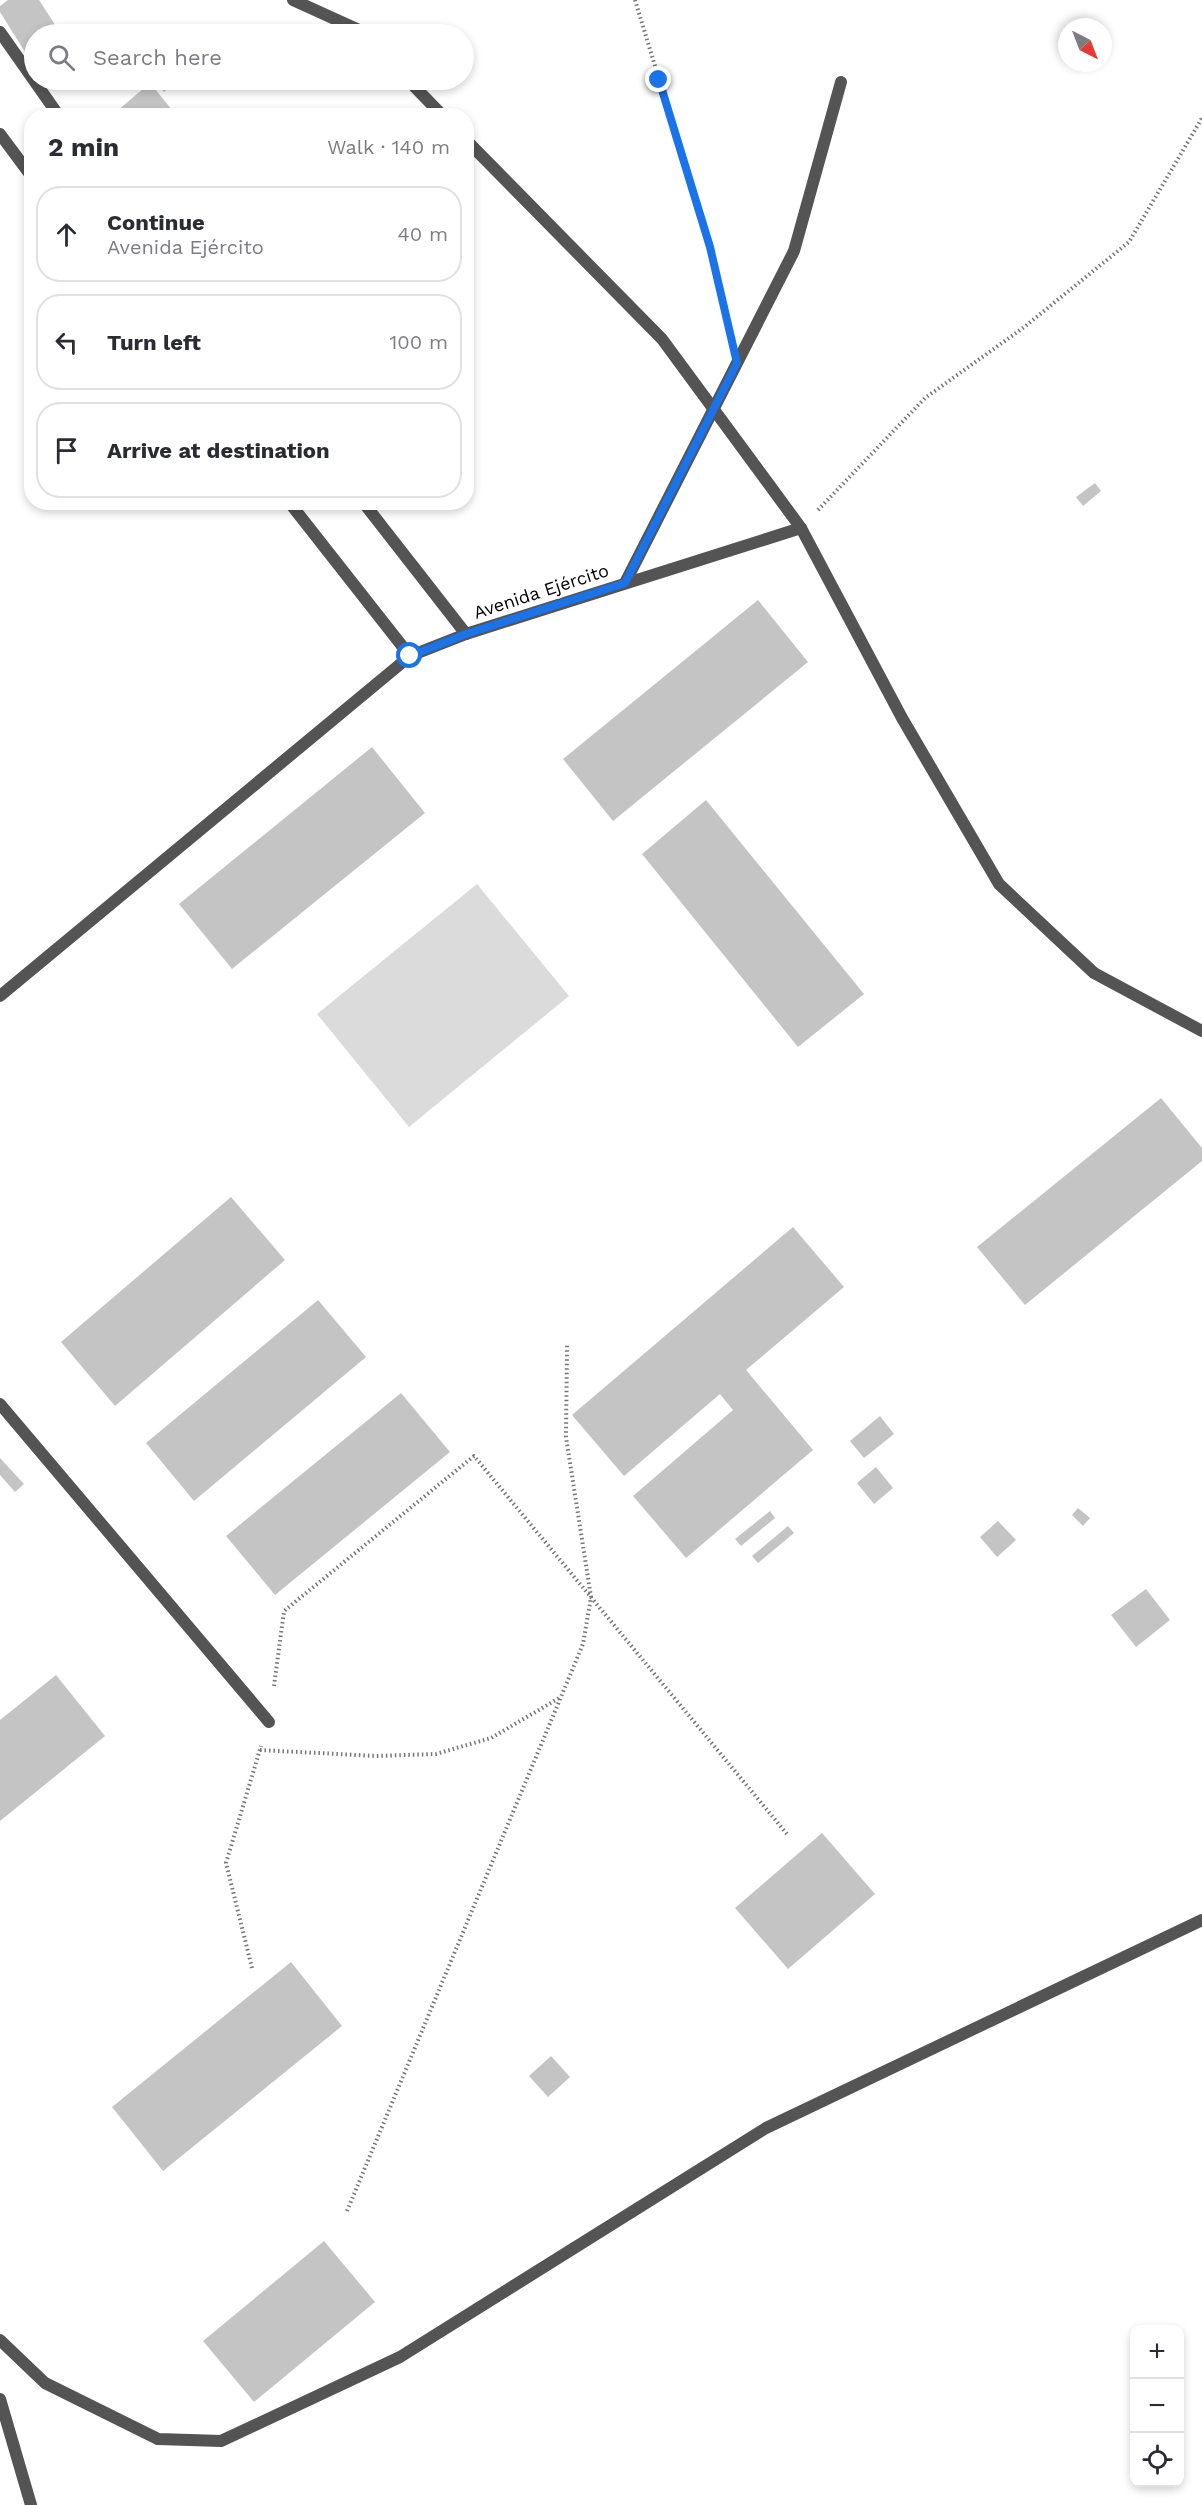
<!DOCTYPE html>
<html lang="en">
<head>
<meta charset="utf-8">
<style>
	:root { --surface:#fff; --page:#f7f7f7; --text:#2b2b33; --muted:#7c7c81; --line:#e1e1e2 }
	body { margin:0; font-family:"Work Sans",sans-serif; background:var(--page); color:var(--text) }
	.controls { position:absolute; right:18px; bottom:18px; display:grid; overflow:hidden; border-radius:12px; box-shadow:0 3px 9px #0003 }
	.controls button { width:54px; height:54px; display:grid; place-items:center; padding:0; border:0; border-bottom:2px solid var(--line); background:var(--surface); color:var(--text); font:30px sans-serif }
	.compass { position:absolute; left:1058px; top:18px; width:54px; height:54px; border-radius:50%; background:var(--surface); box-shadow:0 3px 9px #0003; rotate:138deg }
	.stop { position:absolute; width:18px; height:18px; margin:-14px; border:4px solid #1a73e8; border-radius:50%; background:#fff }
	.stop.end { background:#1a73e8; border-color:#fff; box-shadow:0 2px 6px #0008 }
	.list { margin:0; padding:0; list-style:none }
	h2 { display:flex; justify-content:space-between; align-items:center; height:78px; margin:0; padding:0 24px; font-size:26px }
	h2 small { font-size:20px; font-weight:400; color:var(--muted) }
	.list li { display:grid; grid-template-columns:39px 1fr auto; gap:18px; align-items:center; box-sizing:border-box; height:96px; margin:0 12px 12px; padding:0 12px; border:2px solid var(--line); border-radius:24px }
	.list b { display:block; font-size:22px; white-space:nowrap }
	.list p { margin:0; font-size:20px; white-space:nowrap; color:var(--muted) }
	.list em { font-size:20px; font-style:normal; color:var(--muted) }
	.icon { flex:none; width:33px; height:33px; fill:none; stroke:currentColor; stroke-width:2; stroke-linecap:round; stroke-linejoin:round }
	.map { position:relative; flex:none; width:1202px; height:2505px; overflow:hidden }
	.search { position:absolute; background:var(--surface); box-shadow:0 3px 9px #0003; left:24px; top:24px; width:450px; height:66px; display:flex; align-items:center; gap:15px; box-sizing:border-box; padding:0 21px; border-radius:33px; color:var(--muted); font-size:22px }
	.panel { position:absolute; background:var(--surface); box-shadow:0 3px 9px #0003; left:24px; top:108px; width:450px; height:402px; border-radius:24px }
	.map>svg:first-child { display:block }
</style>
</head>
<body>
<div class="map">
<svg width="1202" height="2505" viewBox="0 0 1202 2505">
	<rect width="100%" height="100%" fill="#fff"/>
	<!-- green -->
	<path fill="#dbdbdb" d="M477,884L569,996L409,1127L317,1014Z"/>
	<!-- building -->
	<g fill="#c4c4c4">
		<path d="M8,0H39L61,34H34V57L30,60L0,12V6Z"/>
		<path d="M155,80H165L170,86L164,92Z"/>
		<path d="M150,83L177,116H111Z"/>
		<path d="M1095,483L1101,491L1083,506L1076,497Z"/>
		<path d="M758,600L808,662L613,821L563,759Z"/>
		<path d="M372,747L425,813L232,969L179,904Z"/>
		<path d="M706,800L864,994L798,1047L642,854Z"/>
		<path d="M1161,1098L1202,1148V1161L1025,1305L977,1247Z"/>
		<path d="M231,1197L285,1260L115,1406L61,1342Z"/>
		<path d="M793,1227L844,1287L746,1370L813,1450L686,1558L633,1496L733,1410L720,1394L624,1476L572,1415Z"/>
		<path d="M318,1300L366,1357L194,1501L146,1443Z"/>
		<path d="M401,1393L450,1452L275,1595L226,1536Z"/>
		<path d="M880,1416L894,1434L864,1458L850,1441Z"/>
		<path d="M0,1458L24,1484L15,1492L0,1475Z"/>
		<path d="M876,1467L893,1488L874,1504L857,1483Z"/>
		<path d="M1078,1508L1090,1518L1083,1526L1072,1515Z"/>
		<path d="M770,1511L775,1518L741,1546L735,1539Z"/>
		<path d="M998,1521L1016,1540L997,1557L980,1537Z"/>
		<path d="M788,1526L794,1533L758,1563L752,1556Z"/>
		<path d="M1146,1589L1170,1620L1136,1647L1111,1615Z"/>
		<path d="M56,1675L105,1736L0,1821V1720Z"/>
		<path d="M822,1833L875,1894L788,1969L735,1908Z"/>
		<path d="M291,1962L342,2026L163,2171L112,2107Z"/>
		<path d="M551,2056L570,2077L548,2097L529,2076Z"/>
		<path d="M324,2241L375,2302L254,2402L203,2341Z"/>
	</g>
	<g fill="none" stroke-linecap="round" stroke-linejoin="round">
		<!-- path -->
		<g stroke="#767676" stroke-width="4" stroke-dasharray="1.5 3" stroke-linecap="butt">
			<path d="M635,0L710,247L728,322"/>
			<path d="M818,510L925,398L1023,328L1129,242L1202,118"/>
			<path d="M274,1686L284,1611L474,1456L787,1834"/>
			<path d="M260,1750L376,1756L436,1754L491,1738L561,1697"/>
			<path d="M252,1968L226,1863L261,1746"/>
			<path d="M347,2211L583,1644L591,1597L566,1437L567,1345"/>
		</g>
		<!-- lane -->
		<g stroke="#545454" stroke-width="12">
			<path d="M293,0L359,30L364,34"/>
			<path d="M0,32L59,116"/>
			<path d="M408,80L443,116"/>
			<path d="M0,134L32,177"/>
			<path d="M466,140L662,339L801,528L902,718L999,884L1094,973L1202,1031"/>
			<path d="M289,502L410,656L466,634L801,528"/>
			<path d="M363,502L466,634"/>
			<path d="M625,583L794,251L841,82"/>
			<path d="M0,996L410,656"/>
			<path d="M0,1404L269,1722"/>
			<path d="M0,2340L45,2383L158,2439L221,2441L400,2357L766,2128L1202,1920"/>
			<path d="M0,2399L31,2505"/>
		</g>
	</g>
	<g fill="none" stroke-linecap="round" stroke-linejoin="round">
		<!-- route -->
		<path stroke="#1a73e8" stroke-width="8" d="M410,656L466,634L625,583L737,363L710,247L659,80"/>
	</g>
	<g text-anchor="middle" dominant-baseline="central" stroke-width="4.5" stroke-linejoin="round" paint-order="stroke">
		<!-- street labels -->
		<g font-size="18" fill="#000" stroke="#fff">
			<text transform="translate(541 591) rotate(-18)">Avenida Ejército</text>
		</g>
	</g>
</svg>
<div class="controls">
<button>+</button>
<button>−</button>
<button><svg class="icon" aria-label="locate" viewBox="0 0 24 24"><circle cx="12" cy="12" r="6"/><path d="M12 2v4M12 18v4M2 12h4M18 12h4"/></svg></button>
</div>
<svg class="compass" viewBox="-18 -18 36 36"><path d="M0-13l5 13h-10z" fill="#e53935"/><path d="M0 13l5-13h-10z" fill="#7c7c81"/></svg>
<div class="stop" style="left:410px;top:656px"></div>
<div class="stop end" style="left:659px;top:80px"></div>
<div class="search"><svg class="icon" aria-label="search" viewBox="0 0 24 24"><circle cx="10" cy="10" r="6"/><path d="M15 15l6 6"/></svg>Search here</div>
<section class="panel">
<h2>2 min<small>Walk · 140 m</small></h2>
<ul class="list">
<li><svg class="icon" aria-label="ahead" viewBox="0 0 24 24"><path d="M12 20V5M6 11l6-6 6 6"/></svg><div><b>Continue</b><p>Avenida Ejército</p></div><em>40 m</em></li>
<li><svg class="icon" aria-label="left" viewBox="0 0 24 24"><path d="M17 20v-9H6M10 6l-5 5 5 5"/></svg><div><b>Turn left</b></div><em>100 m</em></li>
<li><svg class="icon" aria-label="arrive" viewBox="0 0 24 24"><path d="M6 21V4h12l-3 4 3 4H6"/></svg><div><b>Arrive at destination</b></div></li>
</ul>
</section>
</div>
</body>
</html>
